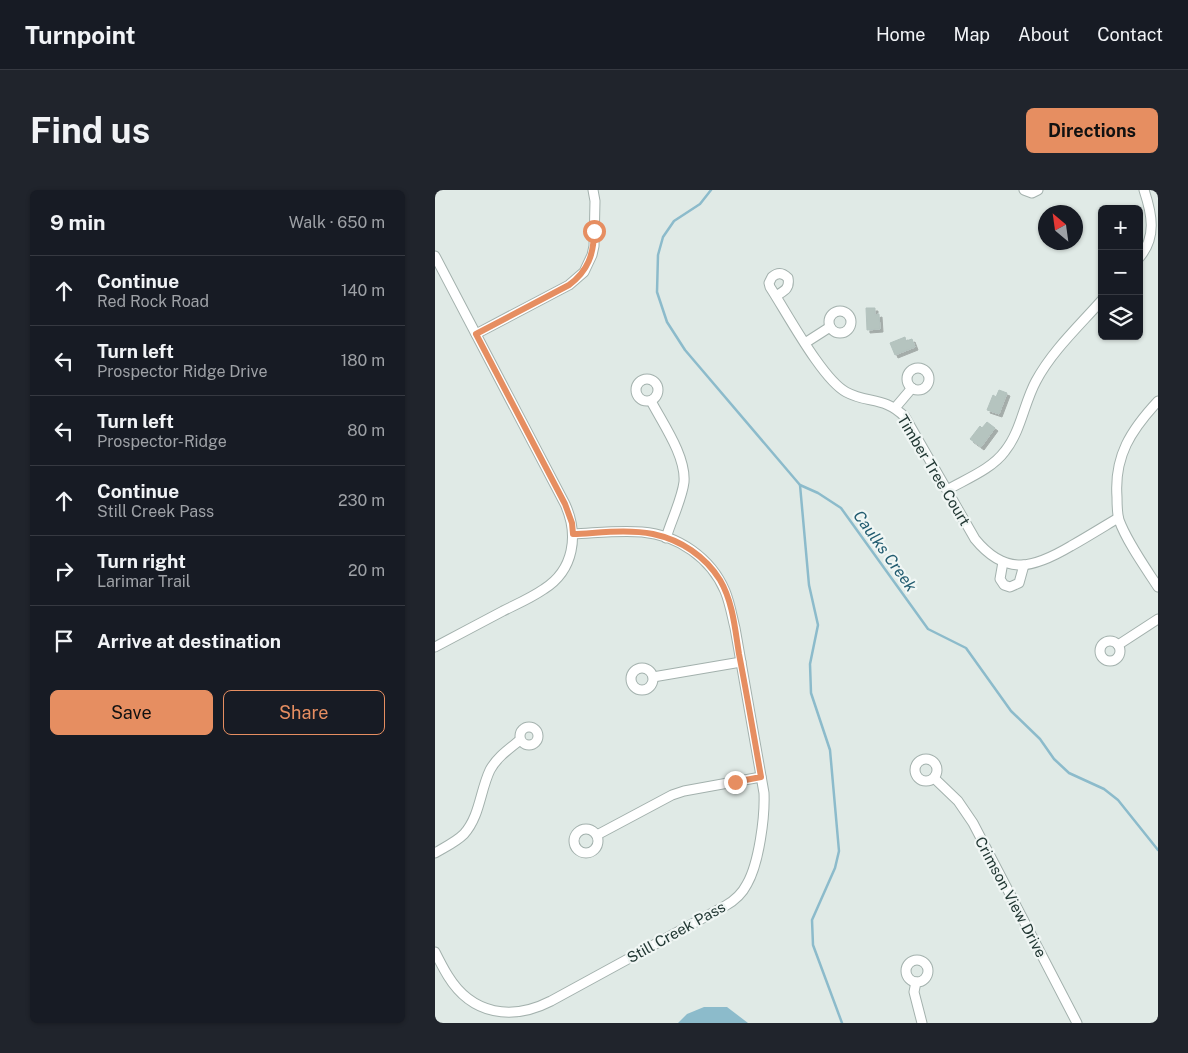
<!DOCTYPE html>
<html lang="en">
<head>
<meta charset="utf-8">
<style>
	:root { --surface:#171b24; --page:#20242c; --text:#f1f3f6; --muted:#9ea1a6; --line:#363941; --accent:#e68e61 }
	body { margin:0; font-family:"Public Sans",sans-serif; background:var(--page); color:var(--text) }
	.controls { position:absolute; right:15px; top:15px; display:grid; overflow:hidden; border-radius:8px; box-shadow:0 1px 4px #0004 }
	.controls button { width:45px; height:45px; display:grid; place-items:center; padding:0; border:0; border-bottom:1px solid var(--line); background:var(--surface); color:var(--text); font:25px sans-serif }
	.compass { position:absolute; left:603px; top:15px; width:45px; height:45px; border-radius:50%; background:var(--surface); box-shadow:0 1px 4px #0004; rotate:331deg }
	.stop { position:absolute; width:15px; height:15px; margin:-11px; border:4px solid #e68e61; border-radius:50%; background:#fff }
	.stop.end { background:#e68e61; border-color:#fff; box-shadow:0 1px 5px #0008 }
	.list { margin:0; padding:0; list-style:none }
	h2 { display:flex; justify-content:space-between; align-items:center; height:65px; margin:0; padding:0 20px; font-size:21px }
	h2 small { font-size:16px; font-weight:400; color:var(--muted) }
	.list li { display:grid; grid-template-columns:32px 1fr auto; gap:15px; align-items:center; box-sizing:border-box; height:70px; padding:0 20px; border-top:1px solid var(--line) }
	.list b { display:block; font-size:19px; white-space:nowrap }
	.list p { margin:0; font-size:16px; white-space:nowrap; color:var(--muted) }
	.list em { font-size:16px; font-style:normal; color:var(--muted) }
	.actions { display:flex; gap:10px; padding:15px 20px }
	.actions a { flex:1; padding:11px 0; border:1px solid var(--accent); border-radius:8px; text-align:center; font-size:18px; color:var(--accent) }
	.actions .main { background:var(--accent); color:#111 }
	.icon { flex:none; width:28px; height:28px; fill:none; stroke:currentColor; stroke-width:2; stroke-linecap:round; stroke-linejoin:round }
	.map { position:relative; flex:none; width:723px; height:833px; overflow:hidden; border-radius:8px }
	header { display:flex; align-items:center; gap:30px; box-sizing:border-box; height:70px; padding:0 25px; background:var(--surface); border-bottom:1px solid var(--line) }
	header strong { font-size:24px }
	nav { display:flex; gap:28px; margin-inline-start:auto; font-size:18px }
	.intro { display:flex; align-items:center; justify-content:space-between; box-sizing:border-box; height:120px; padding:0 30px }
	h1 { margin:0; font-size:35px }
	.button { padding:12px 22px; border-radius:8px; background:var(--accent); color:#111; font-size:18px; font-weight:700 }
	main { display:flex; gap:30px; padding:0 30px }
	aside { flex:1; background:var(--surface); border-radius:8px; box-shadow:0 1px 4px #0004 }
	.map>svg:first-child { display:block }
</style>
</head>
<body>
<header>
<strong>Turnpoint</strong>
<nav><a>Home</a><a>Map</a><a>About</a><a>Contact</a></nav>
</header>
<div class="intro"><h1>Find us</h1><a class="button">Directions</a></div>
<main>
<aside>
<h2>9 min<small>Walk · 650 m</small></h2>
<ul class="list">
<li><svg class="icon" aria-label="ahead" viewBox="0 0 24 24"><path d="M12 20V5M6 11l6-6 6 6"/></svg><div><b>Continue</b><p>Red Rock Road</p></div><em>140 m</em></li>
<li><svg class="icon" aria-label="left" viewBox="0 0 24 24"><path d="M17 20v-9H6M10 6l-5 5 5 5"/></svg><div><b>Turn left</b><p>Prospector Ridge Drive</p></div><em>180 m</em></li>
<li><svg class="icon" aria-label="left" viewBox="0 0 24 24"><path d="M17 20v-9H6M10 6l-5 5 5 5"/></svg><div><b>Turn left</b><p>Prospector-Ridge</p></div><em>80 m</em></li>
<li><svg class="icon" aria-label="ahead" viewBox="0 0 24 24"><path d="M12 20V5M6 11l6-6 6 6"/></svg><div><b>Continue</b><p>Still Creek Pass</p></div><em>230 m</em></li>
<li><svg class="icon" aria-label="right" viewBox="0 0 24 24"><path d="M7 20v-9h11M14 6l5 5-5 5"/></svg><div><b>Turn right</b><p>Larimar Trail</p></div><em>20 m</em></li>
<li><svg class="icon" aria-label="arrive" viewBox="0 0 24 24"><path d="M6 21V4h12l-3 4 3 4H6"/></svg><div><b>Arrive at destination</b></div></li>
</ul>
<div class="actions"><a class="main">Save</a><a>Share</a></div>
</aside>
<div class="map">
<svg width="723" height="833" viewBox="0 0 723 833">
	<defs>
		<filter id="shadow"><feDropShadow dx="3" dy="3" stdDeviation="0" flood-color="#0004"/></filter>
	</defs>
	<rect width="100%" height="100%" fill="#e0eae6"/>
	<!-- water -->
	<path fill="#8cbbcb" d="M269,817H292L313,833H243L252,824Z"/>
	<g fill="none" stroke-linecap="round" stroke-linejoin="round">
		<!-- stream -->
		<g stroke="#8cbbcb" stroke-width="2.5">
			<path d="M276,0L265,14L239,31L228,47L223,65L222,102L232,132L250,160L365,295L383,303L406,318L493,439L531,458L576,521L605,549L619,569L634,583L669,599L683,610L723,660"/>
			<path d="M365,295L374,395L383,435L375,474L376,503L395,560L404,661L400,678L377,730L378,755L407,833"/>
		</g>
	</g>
	<!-- building -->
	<g fill="#b5c4bf" stroke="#b3c2be" filter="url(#shadow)">
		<path d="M431,118H440V125L444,124L445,139L432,140Z"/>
		<path d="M470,147L471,151L477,149L480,157L460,165L455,153Z"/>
		<path d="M564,200L572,203L564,224L552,220L558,205L561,207Z"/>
		<path d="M552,232L560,238L546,257L535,249L545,236L547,238Z"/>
	</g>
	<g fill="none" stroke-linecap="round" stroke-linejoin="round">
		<defs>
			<g id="minor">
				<path d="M589,0L597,3L603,0"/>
				<path d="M0,66L130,314C144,345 139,380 109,399C96,408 82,414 68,421C45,433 23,445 0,457"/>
				<path d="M704,68C722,47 717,24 709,0"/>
				<path d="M341,106C349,101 355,99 353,88C348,83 343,82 337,87L334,93L335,97C352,123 387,189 411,202C433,214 449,206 470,227L540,349C571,387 599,378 636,356C652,347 668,337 683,328"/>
				<circle cx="405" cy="132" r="11"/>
				<path d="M41,144L134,95L149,82L157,65L159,56L160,11L158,0"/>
				<path d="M370,153L395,137"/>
				<circle cx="483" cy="189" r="11"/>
				<circle cx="212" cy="200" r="11"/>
				<path d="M216,211C228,234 251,266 249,292C247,309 236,331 231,348"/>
				<path d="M723,211C696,240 679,266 682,307C682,314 682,323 684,330C692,352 710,377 723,397"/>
				<path d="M460,218L477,198"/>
				<path d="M512,300C531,289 557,279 570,261C586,241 589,213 601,191C617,161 644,136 667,110"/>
				<path d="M568,372L565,389L569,395L575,397L584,393L589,375"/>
				<circle cx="675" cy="461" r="10"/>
				<path d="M683,455L723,429"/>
				<circle cx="207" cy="489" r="11"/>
				<path d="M218,487L306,472"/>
				<circle cx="94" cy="546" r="9"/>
				<circle cx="491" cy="580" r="11"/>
				<path d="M499,588L523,611L538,633L642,833"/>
				<circle cx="151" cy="651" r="12"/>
				<path d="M162,645L237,605L249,601L326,587"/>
				<path d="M0,663C10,657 21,652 29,644C45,626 45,601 55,580C62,567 74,559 85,550"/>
				<path d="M0,762C4,770 8,778 13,786C37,825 77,831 116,811L290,716C299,711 307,704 312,694C324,673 330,627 329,603L300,438C297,426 295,413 290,401C276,368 243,345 207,342C184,340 161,343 138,344"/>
				<circle cx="482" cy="781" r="11"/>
				<path d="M481,792L479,802L487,833"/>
			</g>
		</defs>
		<!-- minor casing -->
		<use href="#minor" stroke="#a3b1ad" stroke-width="11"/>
		<!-- minor -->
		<use href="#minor" stroke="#fff" stroke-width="9"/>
	</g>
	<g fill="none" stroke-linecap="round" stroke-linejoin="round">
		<!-- route -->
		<path stroke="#e68e61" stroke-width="6" d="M159,41C159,64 153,81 134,95L41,144L130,314L137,333L138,344C164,343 192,339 218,344C246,350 270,366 285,390C298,412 300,439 304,464C312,505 319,546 326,587L300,592"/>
	</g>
	<g text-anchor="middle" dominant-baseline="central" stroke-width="4.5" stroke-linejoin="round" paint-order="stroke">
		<!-- street labels -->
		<g font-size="15" fill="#223834" stroke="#f0f6f4">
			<text transform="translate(499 280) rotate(59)">Timber Tree Court</text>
			<text transform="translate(576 707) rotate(62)">Crimson View Drive</text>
			<text transform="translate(241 742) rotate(-29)">Still Creek Pass</text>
		</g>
		<!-- water labels -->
		<g font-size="16" font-style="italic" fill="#215b6f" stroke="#f0f6f4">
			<text transform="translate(450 361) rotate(54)">Caulks Creek</text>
		</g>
	</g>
</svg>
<div class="controls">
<button>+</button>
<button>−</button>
<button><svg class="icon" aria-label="layers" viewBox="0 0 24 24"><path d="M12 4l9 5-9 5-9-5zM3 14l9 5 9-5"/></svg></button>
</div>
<svg class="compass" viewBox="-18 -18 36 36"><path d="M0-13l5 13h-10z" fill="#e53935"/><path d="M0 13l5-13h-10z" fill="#9ea1a6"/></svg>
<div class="stop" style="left:159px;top:41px"></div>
<div class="stop end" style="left:300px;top:592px"></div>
</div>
</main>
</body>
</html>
